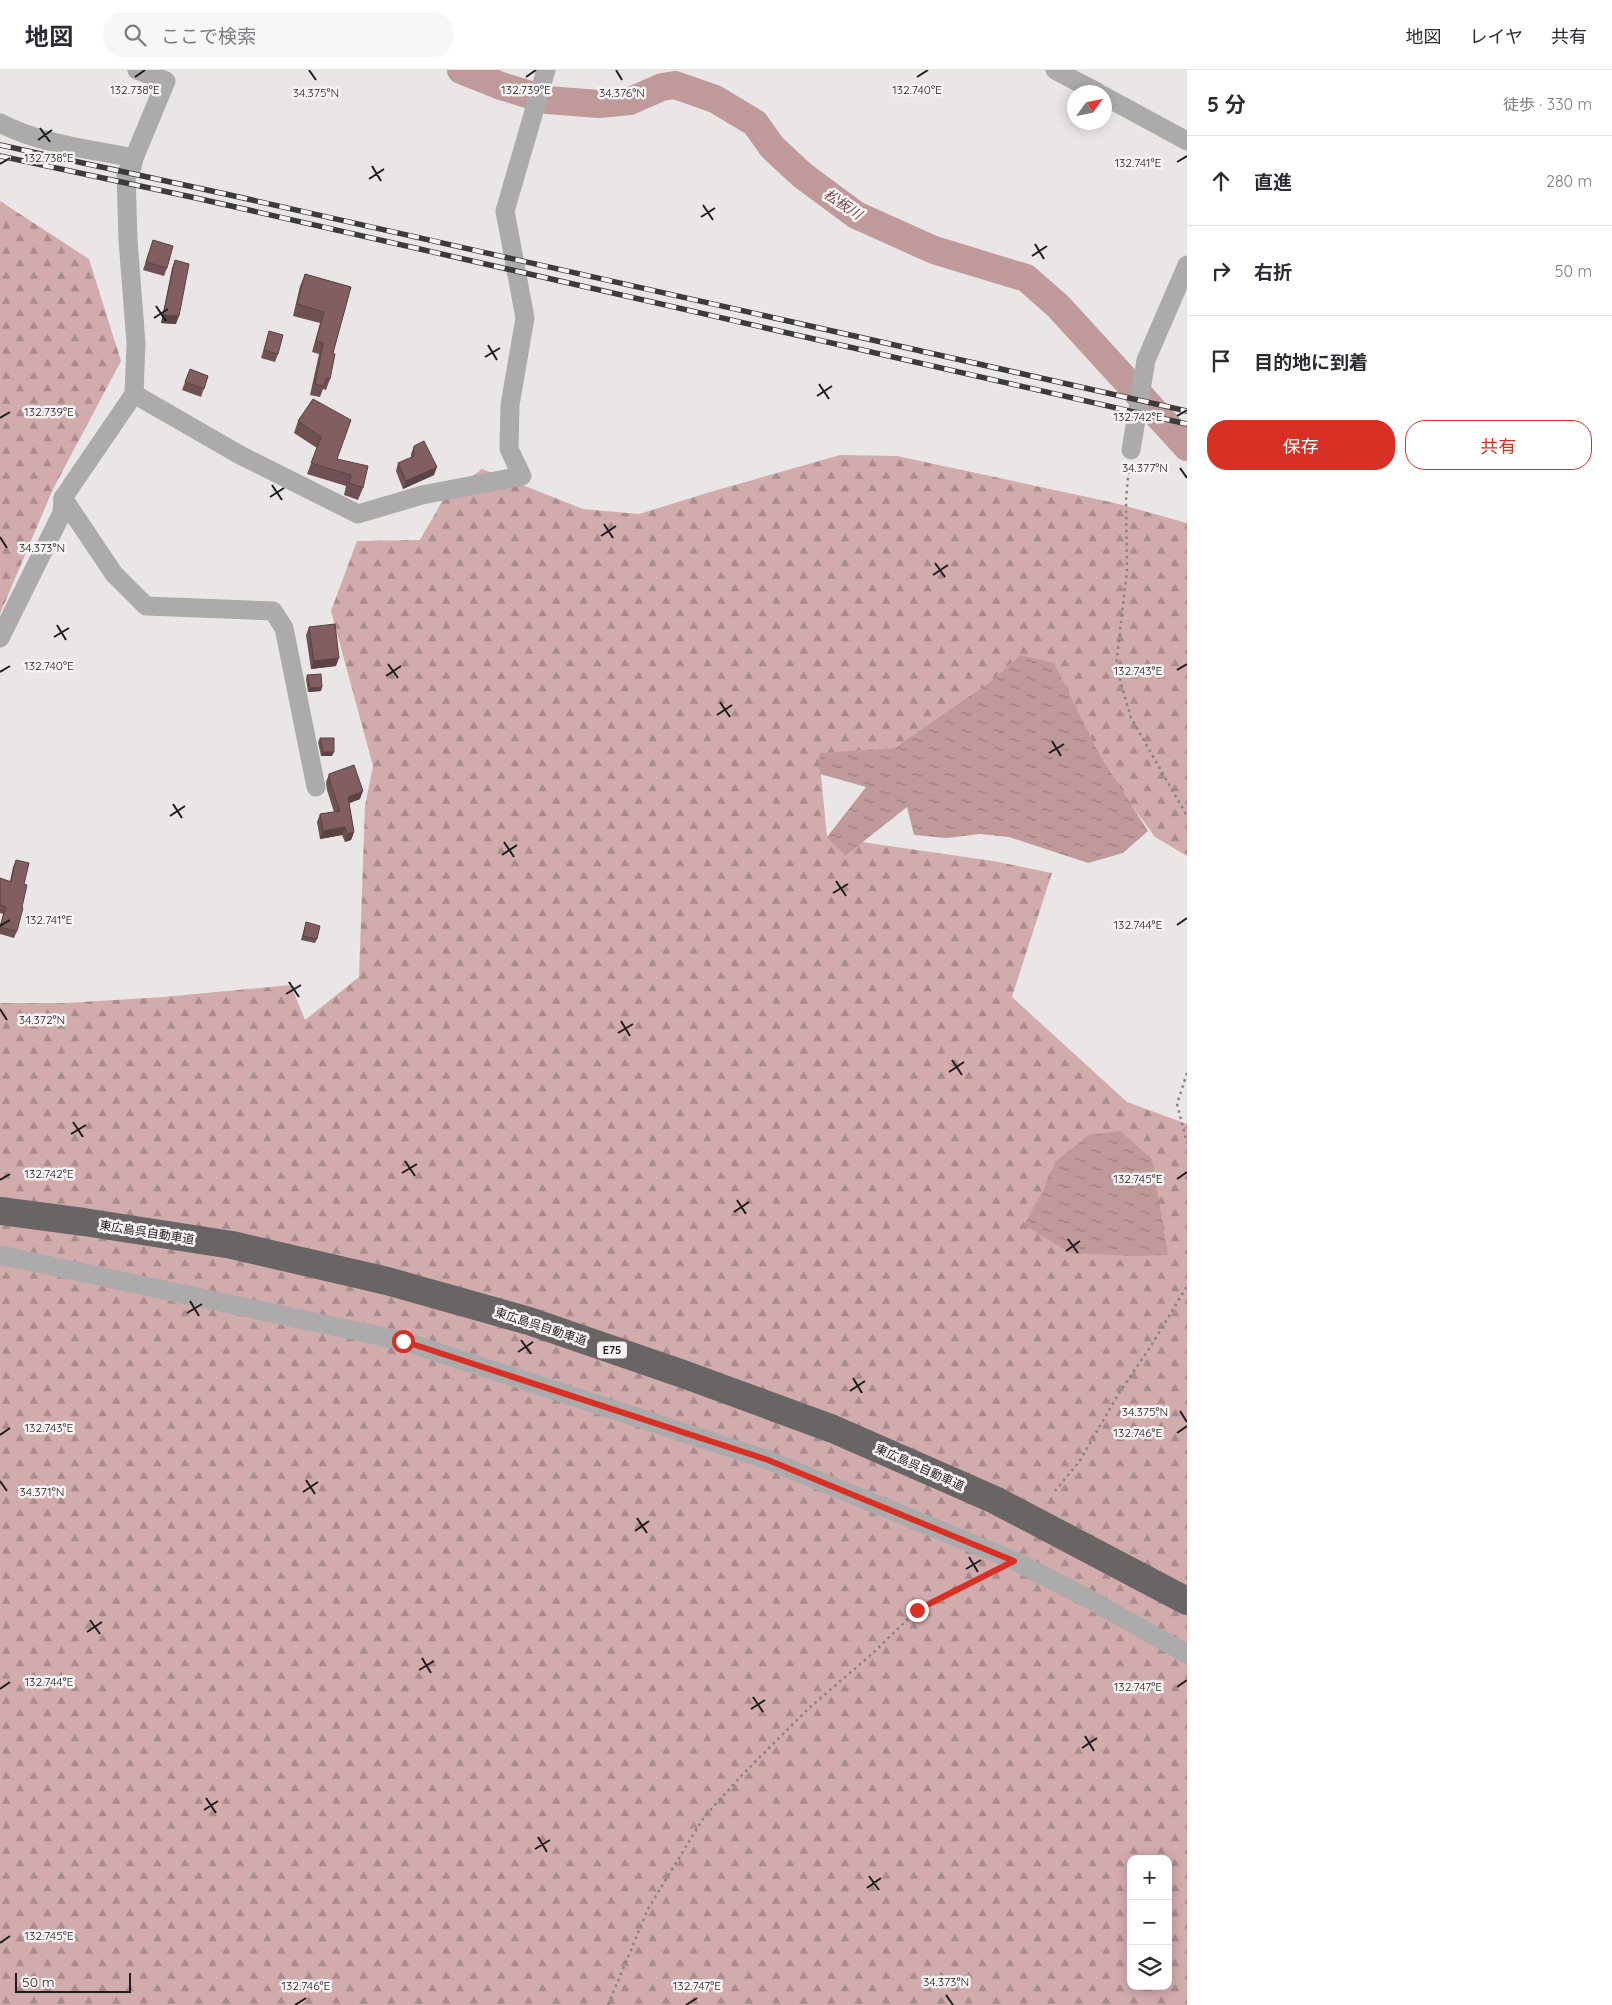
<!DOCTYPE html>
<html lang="ja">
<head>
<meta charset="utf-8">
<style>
	:root { --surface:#fff; --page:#f7f7f7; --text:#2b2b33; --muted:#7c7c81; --line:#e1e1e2; --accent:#d93025 }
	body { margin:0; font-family:Quicksand,"Noto Sans JP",sans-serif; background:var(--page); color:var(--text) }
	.controls { position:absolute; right:15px; bottom:15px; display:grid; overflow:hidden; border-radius:10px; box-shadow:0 2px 12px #0003 }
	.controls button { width:45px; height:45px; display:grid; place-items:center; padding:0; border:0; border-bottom:1px solid var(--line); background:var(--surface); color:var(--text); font:25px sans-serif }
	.compass { position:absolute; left:1067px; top:15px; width:45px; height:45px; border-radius:50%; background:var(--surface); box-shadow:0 2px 12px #0003; rotate:57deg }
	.scale { position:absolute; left:15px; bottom:12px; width:116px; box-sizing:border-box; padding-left:5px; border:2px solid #1e1d1d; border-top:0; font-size:14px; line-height:18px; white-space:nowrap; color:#1e1d1d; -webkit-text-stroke:4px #f8f3f3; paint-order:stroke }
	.stop { position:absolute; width:15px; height:15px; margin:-11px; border:4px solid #d93025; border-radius:50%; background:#fff }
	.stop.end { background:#d93025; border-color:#fff; box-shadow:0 1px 5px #0008 }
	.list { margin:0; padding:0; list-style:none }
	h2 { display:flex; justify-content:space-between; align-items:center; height:65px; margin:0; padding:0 20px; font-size:21px }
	h2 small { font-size:16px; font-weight:400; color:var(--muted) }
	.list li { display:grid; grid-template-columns:32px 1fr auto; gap:15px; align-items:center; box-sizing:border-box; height:90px; padding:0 20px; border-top:1px solid var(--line) }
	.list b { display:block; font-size:19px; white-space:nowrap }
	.list em { font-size:16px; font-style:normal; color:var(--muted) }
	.actions { display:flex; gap:10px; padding:15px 20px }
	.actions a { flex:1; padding:11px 0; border:1px solid var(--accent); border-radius:20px; text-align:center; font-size:18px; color:var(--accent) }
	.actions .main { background:var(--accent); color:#fff }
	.icon { flex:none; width:28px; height:28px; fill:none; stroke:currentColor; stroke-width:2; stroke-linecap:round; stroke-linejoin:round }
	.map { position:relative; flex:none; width:1187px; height:1935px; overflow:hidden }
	header { display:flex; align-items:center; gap:30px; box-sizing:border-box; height:70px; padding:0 25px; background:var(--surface); border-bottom:1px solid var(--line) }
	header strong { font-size:24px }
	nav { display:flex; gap:28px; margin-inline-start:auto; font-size:18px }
	.search { width:350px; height:45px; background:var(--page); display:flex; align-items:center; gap:12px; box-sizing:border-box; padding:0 18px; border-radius:20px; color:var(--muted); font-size:19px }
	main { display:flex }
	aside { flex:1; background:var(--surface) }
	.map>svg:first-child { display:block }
</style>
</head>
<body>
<header>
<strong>地図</strong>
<div class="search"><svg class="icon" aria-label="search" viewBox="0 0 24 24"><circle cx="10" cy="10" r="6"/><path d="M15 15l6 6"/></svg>ここで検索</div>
<nav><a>地図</a><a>レイヤ</a><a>共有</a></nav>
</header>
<main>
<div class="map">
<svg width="1187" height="1935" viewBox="0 0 1187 1935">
	<defs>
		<pattern id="forest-firs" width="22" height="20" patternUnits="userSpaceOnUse" patternTransform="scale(1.25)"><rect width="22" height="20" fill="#d2abad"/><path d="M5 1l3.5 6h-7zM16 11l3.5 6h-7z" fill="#aa8b8c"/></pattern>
		<pattern id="water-ripples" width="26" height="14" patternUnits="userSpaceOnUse" patternTransform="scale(1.25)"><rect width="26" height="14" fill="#c0999b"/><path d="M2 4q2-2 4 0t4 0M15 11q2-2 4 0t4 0" fill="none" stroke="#9b7c7e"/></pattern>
	</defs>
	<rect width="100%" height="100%" fill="#ebe6e6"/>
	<!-- forest -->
	<g fill="url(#forest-firs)" fill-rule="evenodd">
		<path d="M0,131L89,189L121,291L53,419L0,544Z"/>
		<path d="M840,385L897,386L1115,433L1187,453V786L1155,767L1020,585L991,611L894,678L819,684L827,767L993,791L1052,803L1012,927L1127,1032L1187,1054V1935H0V933H66L163,927L291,915L305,950L359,907L365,736L373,696L331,541L357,471L420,470L444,428L482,399L583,439L639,444L717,420ZM1131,1789H1168V1916H1131Z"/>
	</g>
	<!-- water -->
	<g fill="url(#water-ripples)">
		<path d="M1020,585L1054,593L1099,684L1148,761L1123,783L1088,793L1009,767L980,764L947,768L914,765L907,737L845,786L827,767L866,717L820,704L819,683L894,678L991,611Z"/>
		<path d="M1120,1061L1152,1089L1168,1185L1135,1186L1070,1183L1024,1155L1043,1121L1056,1091L1089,1065Z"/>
	</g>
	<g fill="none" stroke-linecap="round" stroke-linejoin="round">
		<!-- river -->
		<path stroke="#c0999b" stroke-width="28" d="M461,0L501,16L547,30L599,34L630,31L662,17L675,15L715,29L755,53L772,77L802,105L856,145L934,180L1026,208L1058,236L1187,377"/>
		<!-- path -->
		<g stroke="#868383" stroke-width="2.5" stroke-dasharray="2.5 4" stroke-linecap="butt">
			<path d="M1129,395L1126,430L1127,501L1116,596L1131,648L1187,746"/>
			<path d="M1187,1003L1177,1034L1187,1073"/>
			<path d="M1055,1421L1079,1392L1119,1323L1151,1276L1187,1216"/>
			<path d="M608,1935L648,1839L704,1747L744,1703L809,1638L872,1584L917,1540L995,1501"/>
		</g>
		<!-- minor -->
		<g stroke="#acaaaa" stroke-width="19">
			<path d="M1055,0L1097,22"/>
			<path d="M1104,26L1187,71"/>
			<path d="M0,53C40,74 90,79 134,88"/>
			<path d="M132,97L134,88L166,11L137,0"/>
			<path d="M134,324L240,385L358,444L422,425L522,406L509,379L510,335L525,248L505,141L546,0"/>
			<path d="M1131,380L1146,290L1187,195"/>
			<path d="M63,428L114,504L146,536L273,541L284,558L316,717"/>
			<path d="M0,568L62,443L63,428L134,324L136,273L128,170L126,103"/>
			<path d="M0,1185L403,1271L768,1390L1015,1491L1087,1528L1187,1584"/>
		</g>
		<!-- motorway -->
		<path stroke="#6a6565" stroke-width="28" d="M0,1141L84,1152L232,1175L387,1211L529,1251L683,1304L833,1359L995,1430L1187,1531"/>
		<defs>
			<g id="rail">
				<path d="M0,75L221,123L1187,341"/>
				<path d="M0,86L196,128L1187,354"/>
			</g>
		</defs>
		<!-- rail casing -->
		<use href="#rail" stroke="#3c3a3a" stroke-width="5.5"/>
		<!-- rail -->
		<use href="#rail" stroke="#f8f3f3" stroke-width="4" stroke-dasharray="11" stroke-linecap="butt"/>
	</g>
	<!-- wall -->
	<g fill="#705153">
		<path d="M153,170L167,198L164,206L143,200Z"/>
		<path d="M175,190L176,254L161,253L172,198Z"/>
		<path d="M305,204L351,217L333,283L330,309L326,320L323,319L320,327L310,325L319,284L312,282L320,253L293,246L300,216Z"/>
		<path d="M269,261L278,284L275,292L261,288Z"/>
		<path d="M190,299L208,306L201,327L182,320Z"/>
		<path d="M313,329L337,389L363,418L358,430L344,425L346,416L307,404L317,378L294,363L298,351Z"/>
		<path d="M414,376L434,405L403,419L396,401L398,393L411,388V384Z"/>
		<path d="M309,557L336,596L311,599L306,565Z"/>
		<path d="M307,605L321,621L308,622L306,609Z"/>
		<path d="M320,668L332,686H321L318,672Z"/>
		<path d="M329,704L360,729L349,733L354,762L351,770L345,772L342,765L320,769L317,752L320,744L334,742L327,720L326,712Z"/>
		<path d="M16,790L24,814L17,861L14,868L0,864V855L3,844L0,843V808L10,811L13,797Z"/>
		<path d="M306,852L317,869L315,873L301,870Z"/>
	</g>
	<!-- shaded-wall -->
	<g fill="#5b4243">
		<path d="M163,245L179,246L176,254L161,253Z"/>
		<path d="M437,397L434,405L403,419L406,411Z"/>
		<path d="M339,588L336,596L311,599L314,591Z"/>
		<path d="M322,617L321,621L308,622L310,618Z"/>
		<path d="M323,682H334L332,686H321Z"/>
		<path d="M363,721L360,729L345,735L348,727Z"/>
		<path d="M345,757L342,765L320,769L323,761Z"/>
		<path d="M354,762L351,770L345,772L347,764Z"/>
	</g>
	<!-- building -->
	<g fill="#825e60" stroke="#5b4243">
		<path d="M153,170L173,176L167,198L146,192Z"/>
		<path d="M175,190L189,194L179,246L163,245Z"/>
		<path d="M305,204L351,217L333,283L335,284L330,309L326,308L324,316L315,314L323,273L316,271L324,242L297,234Z"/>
		<path d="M269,261L283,265L278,284L264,280Z"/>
		<path d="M190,299L208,306L204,319L185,312Z"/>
		<path d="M313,329L351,350L337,389L368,396L363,418L349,413L351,405L311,393L321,367L298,351Z"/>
		<path d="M424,371L437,397L406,411L398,393L414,386V376Z"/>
		<path d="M335,554L339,588L314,591L309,557Z"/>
		<path d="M321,604L322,617L310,618L307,605Z"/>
		<path d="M320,668H334V682H323Z"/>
		<path d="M354,695L363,721L348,727L354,762L347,764L345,757L323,761L320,744L340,741L330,712L329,704Z"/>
		<path d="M16,790L29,793L24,814L27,815L22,837L23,838L17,861L0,857L6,837L0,835V808L11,812Z"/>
		<path d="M306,852L320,856L317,869L303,866Z"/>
	</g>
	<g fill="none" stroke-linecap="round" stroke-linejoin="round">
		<!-- route -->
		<path stroke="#d93025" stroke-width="6" d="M403,1271L768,1390L1014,1491L917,1540"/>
	</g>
	<!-- ticks -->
	<path fill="none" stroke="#1e1d1d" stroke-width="2" d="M309,0L316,10M616,0L622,10M135,7L145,0M526,7L536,0M917,7L928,0M40,58L50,72M38,70L52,60M1177,92L1187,86M0,94L10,88M372,96L381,111M369,109L384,99M703,135L713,150M701,147L715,138M1035,174L1044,189M1032,186L1047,176M156,236L166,251M154,248L168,239M488,275L497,290M485,287L500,278M819,314L829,329M817,326L832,316M1177,346L1187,340M0,348L10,342M1180,398L1187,408M272,415L282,430M270,427L284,418M604,454L613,468M601,466L616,456M0,467L7,478M935,493L945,507M933,505L948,495M57,555L66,570M54,567L69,558M388,594L398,608M1177,600L1187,594M0,602L10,596M386,606L401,596M720,632L730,647M717,645L732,635M1052,671L1061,686M1049,683L1064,674M173,734L182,748M170,746L185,736M504,772L514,787M502,785L517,775M836,811L846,826M833,823L848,814M1177,855L1187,848M0,856L10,850M289,912L299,927M286,924L301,915M0,939L7,950M621,951L630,966M618,963L633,954M952,990L962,1005M949,1002L964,992M73,1052L83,1067M71,1064L86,1055M405,1091L415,1106M402,1103L417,1094M1177,1109L1187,1102M0,1110L10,1104M737,1130L746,1144M734,1142L749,1132M1068,1169L1078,1183M1066,1181L1080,1171M190,1231L199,1246M187,1243L202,1234M521,1270L531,1284M518,1282L533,1272M853,1308L862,1323M850,1321L865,1311M1180,1341L1187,1352M1177,1363L1187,1356M0,1365L10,1358M306,1410L315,1424M0,1411L7,1421M303,1422L318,1412M637,1448L647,1463M635,1461L649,1451M969,1487L978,1502M966,1499L981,1490M90,1550L100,1564M87,1562L102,1552M422,1588L431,1603M419,1600L434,1591M1177,1617L1187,1610M0,1619L10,1612M753,1627L763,1642M751,1639L765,1630M1085,1666L1094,1681M1082,1678L1097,1668M206,1728L216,1743M204,1740L218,1731M538,1767L547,1782M535,1779L550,1770M869,1806L879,1820M867,1818L881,1808M0,1873L10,1866M946,1925L953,1935M295,1935L306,1928M686,1935L697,1928"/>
	<g text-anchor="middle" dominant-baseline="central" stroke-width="5" stroke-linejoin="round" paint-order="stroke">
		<!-- shield labels -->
		<rect fill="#f8f3f3" stroke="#5f5d5d" stroke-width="1" x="597" y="1271.5" width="30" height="17" rx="4"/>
		<g font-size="11" font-weight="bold" fill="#1e1d1d">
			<text x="612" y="1280">E75</text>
		</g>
		<!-- street labels -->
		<g font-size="12" fill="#1e1d1d" stroke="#f8f3f3">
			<text transform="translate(147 1162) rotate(9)">東広島呉自動車道</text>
			<text transform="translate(541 1256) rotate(18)">東広島呉自動車道</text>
			<text transform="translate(920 1397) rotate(24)">東広島呉自動車道</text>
		</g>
		<!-- water labels -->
		<g font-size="14" font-style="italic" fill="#7a4348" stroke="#f8f3f3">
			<text transform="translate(843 134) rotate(34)">松板川</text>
		</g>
	</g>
	<g font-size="12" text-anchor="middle" fill="#1e1d1d" stroke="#f8f3f3" stroke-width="5" stroke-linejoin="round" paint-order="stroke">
		<text x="135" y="24">132.738°E</text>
		<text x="526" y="24">132.739°E</text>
		<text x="917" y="24">132.740°E</text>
		<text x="316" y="27">34.375°N</text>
		<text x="622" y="27">34.376°N</text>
		<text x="49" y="92">132.738°E</text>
		<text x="1138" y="97">132.741°E</text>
		<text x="49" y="346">132.739°E</text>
		<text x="1138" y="351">132.742°E</text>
		<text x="1145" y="402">34.377°N</text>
		<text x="42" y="482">34.373°N</text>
		<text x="49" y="600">132.740°E</text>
		<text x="1138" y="605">132.743°E</text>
		<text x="49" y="854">132.741°E</text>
		<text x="1138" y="859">132.744°E</text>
		<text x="42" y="954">34.372°N</text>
		<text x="49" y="1108">132.742°E</text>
		<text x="1138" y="1113">132.745°E</text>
		<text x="1145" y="1346">34.375°N</text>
		<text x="49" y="1362">132.743°E</text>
		<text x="1138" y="1367">132.746°E</text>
		<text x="42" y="1426">34.371°N</text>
		<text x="49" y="1616">132.744°E</text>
		<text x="1138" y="1621">132.747°E</text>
		<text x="49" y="1870">132.745°E</text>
		<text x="946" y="1916">34.373°N</text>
		<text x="306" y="1920">132.746°E</text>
		<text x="697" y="1920">132.747°E</text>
	</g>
</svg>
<div class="controls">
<button>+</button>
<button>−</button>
<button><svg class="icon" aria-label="layers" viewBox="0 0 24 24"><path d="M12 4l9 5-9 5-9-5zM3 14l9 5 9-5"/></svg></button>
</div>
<svg class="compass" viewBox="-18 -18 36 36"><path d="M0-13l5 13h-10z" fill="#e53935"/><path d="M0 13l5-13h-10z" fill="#7c7c81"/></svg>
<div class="scale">50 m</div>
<div class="stop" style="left:403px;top:1271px"></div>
<div class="stop end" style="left:917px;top:1540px"></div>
</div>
<aside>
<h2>5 分<small>徒歩 · 330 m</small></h2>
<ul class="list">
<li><svg class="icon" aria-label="ahead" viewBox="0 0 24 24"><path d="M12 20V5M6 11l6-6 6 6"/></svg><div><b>直進</b></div><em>280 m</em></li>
<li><svg class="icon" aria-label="right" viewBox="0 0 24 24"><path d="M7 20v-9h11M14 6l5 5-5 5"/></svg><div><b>右折</b></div><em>50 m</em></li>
<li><svg class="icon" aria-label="arrive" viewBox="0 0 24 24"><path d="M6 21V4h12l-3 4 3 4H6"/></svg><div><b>目的地に到着</b></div></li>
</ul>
<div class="actions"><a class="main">保存</a><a>共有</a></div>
</aside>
</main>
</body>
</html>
